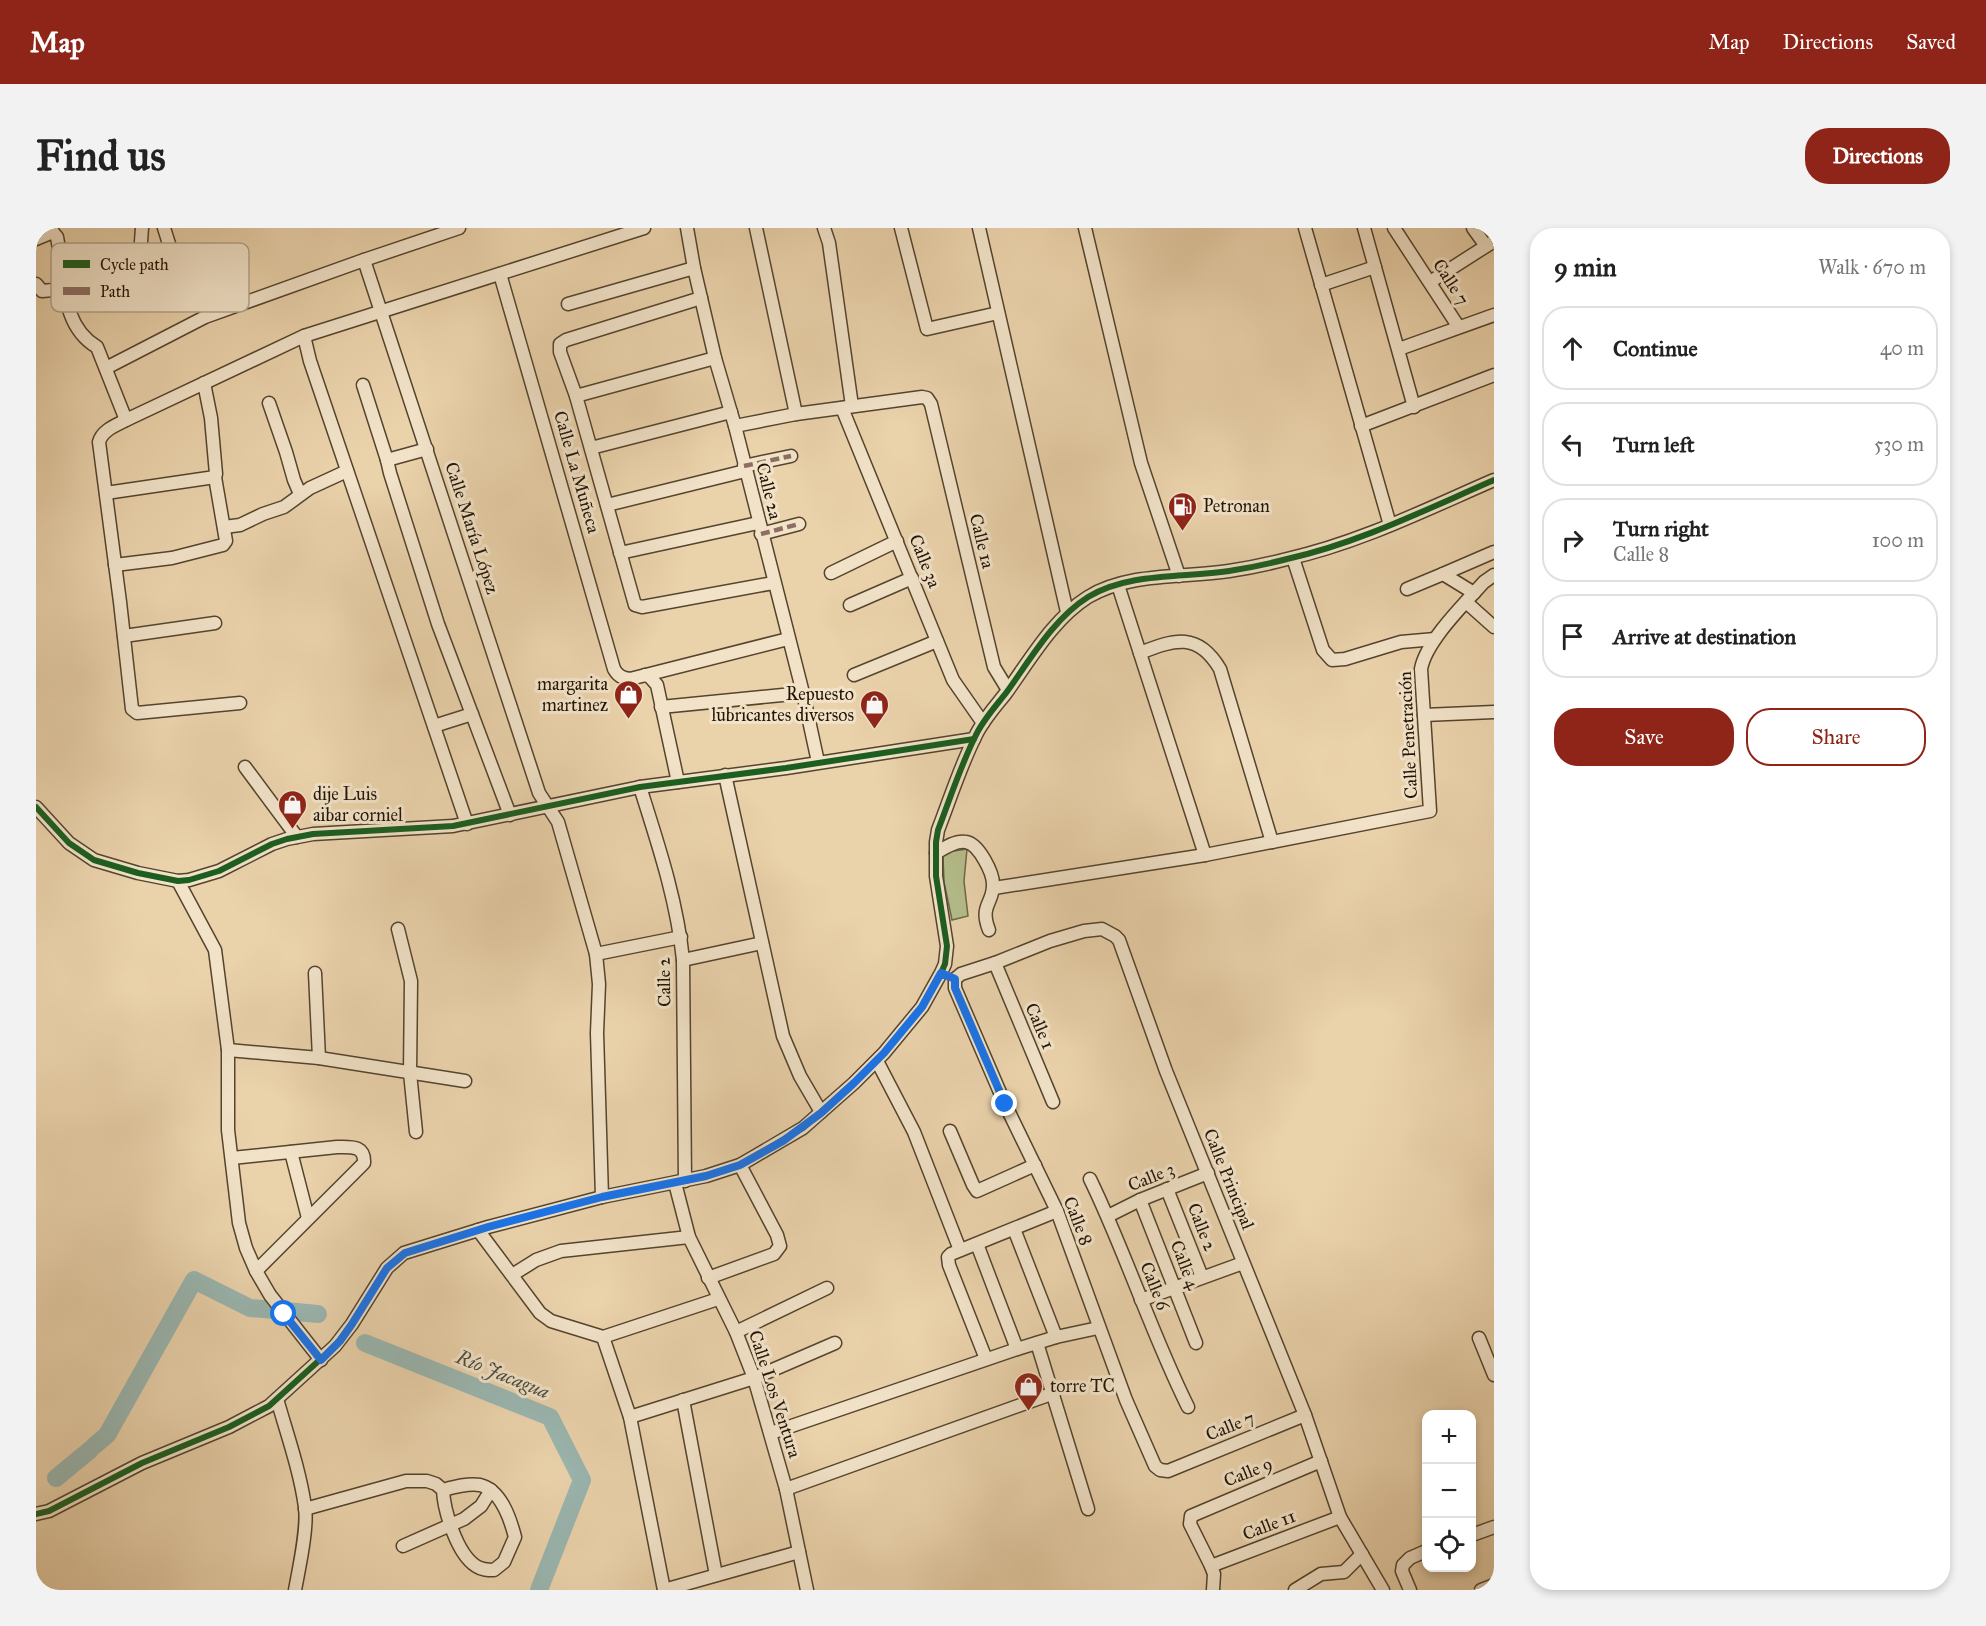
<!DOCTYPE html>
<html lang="en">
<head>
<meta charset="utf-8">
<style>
	:root { --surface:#fff; --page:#f2f2f2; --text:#222; --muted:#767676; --line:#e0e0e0; --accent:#8f2418 }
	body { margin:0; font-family:"IM FELL Great Primer",serif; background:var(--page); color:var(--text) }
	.controls { position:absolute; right:18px; bottom:18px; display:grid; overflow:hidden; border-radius:12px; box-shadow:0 3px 9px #0003 }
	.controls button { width:54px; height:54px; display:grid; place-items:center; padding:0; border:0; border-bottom:2px solid var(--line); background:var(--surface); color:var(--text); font:30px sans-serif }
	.stop { position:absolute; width:18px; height:18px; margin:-14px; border:4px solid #1a73e8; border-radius:50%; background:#fff }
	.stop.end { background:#1a73e8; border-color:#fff; box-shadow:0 2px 6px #0008 }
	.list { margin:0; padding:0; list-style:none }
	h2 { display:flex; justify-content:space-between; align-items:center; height:78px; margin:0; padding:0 24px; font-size:26px }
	h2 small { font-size:20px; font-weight:400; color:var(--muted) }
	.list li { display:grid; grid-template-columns:39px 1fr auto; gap:18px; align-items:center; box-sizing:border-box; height:84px; margin:0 12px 12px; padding:0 12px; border:2px solid var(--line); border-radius:24px }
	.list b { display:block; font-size:22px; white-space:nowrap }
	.list p { margin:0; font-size:20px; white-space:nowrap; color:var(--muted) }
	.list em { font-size:20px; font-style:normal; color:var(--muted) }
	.actions { display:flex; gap:12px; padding:18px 24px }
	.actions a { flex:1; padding:14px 0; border:2px solid var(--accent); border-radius:24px; text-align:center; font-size:21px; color:var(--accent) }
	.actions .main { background:var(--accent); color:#fff }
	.icon { flex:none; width:33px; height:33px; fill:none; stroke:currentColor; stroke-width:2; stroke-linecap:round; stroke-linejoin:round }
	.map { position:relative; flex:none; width:1458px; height:1362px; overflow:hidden; border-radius:24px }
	header { display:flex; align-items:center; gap:36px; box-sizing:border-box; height:84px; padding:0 30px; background:var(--accent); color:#fff }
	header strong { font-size:28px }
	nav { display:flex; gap:33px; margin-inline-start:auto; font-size:21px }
	.intro { display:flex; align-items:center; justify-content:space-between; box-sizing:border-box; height:144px; padding:0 36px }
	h1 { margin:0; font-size:42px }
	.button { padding:15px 27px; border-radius:24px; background:var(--accent); color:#fff; font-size:21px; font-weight:700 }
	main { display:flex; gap:36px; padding:0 36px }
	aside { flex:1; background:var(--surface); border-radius:24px; box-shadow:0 3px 9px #0003 }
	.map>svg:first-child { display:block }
</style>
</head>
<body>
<header>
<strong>Map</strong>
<nav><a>Map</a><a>Directions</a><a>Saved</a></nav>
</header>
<div class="intro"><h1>Find us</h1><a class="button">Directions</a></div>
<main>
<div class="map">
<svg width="1458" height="1362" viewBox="0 0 1458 1362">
	<rect width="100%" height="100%" fill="#ead2ab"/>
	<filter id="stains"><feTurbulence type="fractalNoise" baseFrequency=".00333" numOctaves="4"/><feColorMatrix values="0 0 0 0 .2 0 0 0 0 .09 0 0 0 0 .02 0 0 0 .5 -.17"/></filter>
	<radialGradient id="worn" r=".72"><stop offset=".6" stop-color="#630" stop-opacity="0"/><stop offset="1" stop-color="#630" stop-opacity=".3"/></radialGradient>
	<!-- green -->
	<path fill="#b4bd8b" stroke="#6b6848" stroke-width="1.5" d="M931,621L928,653L932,688L916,692L908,654L907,628L908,625L911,624Z"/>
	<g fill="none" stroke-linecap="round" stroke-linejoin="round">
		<!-- river -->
		<g stroke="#9ab6b0" stroke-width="18">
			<path d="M249,1083L282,1086"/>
			<path d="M329,1115L514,1189L546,1252L503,1362"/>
			<path d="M58,1218L71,1207L158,1052L214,1080L240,1082"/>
			<path d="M20,1250L54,1222"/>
		</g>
		<defs>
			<g id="minor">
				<path d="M13,0L21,9L22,15C30,51 24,97 61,119L90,192L268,108L608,0"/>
				<path d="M106,0L102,54L103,59L108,63C123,62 139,57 141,41L128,0"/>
				<path d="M651,0L658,40L679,130L699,198L767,465L782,534"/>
				<path d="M720,0L760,186"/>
				<path d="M788,0L793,15L816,178"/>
				<path d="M865,0L891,101L962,85"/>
				<path d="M943,0L1031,384"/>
				<path d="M1049,0L1105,235L1143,348"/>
				<path d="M1269,0L1354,297"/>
				<path d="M1328,0L1378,179"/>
				<path d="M1358,0L1422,98"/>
				<path d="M1437,0L1450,18"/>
				<path d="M0,11L17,4"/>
				<path d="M328,32L503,565L522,594L560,726L563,756L561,805L566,969"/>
				<path d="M464,46L578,441C582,448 586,450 594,451L752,411"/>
				<path d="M1394,54L1458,13"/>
				<path d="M0,56L6,63L28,61"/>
				<path d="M1285,57L1339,39"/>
				<path d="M665,70L530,112L524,116V124L540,168L599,377L606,379L737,355"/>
				<path d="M532,76L658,40"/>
				<path d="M268,108L274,133L431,596"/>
				<path d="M1363,121L1458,87"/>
				<path d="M70,140L169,89L328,32L423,0"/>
				<path d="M327,157L351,232"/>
				<path d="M540,168L679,130"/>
				<path d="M233,175L250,224L258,252L264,266"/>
				<path d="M806,180L917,452L947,495"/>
				<path d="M90,192C81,197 66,202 63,214L84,374L96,481L101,485L204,475"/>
				<path d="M699,198L760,186L886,169L891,170L895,176L958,439L972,462"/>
				<path d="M1325,198L1458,147"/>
				<path d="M555,220L695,184"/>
				<path d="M391,221L351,232L354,245L402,396L474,587"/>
				<path d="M708,238L755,228"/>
				<path d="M70,265L179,249L180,246L175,190L168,155"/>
				<path d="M571,277L709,243"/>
				<path d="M188,299L204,297L227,286L248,279L274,260L311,243"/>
				<path d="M725,306L763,296"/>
				<path d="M584,325L722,295"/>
				<path d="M1257,330L1287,422L1296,432L1309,431L1365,414L1399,411"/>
				<path d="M79,337L136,330L187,317L190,313L179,249"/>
				<path d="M795,345L861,313"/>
				<path d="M1407,346L1458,324"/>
				<path d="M1082,357L1169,627"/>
				<path d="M1371,361L1407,346L1438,365"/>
				<path d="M1430,374L1458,399"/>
				<path d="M814,377L876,350"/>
				<path d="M88,408L179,395"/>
				<path d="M1104,425C1139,411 1162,404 1184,441L1236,614"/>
				<path d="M609,447L614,449L621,457L642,554"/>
				<path d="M818,447L901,413"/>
				<path d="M625,479L767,465"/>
				<path d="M1388,487L1458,484"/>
				<path d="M398,498L436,486"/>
				<path d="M209,539L261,609"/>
				<path d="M689,547L747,808L764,848L785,884"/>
				<path d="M604,559C622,616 641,672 647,732L649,953"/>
				<path d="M0,579L33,615L58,632L102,645L142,653L153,652L183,643L236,616L251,611L277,606L417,598L604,559L750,540L938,511"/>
				<path d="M900,625C908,620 920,612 930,614C943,616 957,645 957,656C958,675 943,677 953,702"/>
				<path d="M142,653L179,722L192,822V902L203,995L210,1020L220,1043L234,1067L285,1132"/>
				<path d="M958,660L1169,627L1394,583L1385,441C1390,413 1429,375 1448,354L1458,347"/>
				<path d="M362,701L375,753L374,845L380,904"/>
				<path d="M560,726L645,709"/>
				<path d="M647,732L726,715"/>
				<path d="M959,735L1017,874"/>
				<path d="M279,745L283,830"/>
				<path d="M919,751L925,746L959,735L1014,713L1048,703L1066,701L1079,708L1083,712L1130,843L1269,1187L1304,1289L1347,1362"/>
				<path d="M919,751V760L969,876L1021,983L1090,1172L1119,1238L1124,1242L1132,1243L1269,1187"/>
				<path d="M192,822L283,830L429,853"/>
				<path d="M841,833L878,904L924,1022"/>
				<path d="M914,903L937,957L941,963L999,937"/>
				<path d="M255,924L272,990"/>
				<path d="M196,930L301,919C315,919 329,917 328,935L220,1043"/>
				<path d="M1054,951C1090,1025 1115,1105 1152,1179"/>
				<path d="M639,955L653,1009L700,1104L718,1150L750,1261L771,1362"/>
				<path d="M1131,961L1166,1049"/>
				<path d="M1104,972L1160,1115"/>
				<path d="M1072,988L1104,972L1172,945"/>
				<path d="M978,1001L1020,1109"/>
				<path d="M442,1002L504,1085L515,1093L567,1109L682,1071"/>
				<path d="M941,1016L981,1121"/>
				<path d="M476,1047L500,1032L525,1023L653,1009"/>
				<path d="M672,1050L738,1026L744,1018L741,1007L704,937"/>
				<path d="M1105,1072L1207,1035"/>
				<path d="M700,1104L791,1060"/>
				<path d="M567,1109L594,1189L628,1362"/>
				<path d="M1443,1110L1458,1147"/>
				<path d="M1001,1115L1052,1281"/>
				<path d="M950,1131L913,1037L912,1029L915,1026L1021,983"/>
				<path d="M241,1171C251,1206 264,1243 269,1279C272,1300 263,1340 259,1362"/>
				<path d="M647,1172L680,1347"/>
				<path d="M594,1189L718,1150L799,1115"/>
				<path d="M735,1205L981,1121L1020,1109L1062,1100"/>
				<path d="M750,1261L1018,1165"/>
				<path d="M269,1281L370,1253H391L400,1256L407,1262C408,1283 421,1326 440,1338C446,1342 452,1342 458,1342L468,1334L479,1309C474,1290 465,1262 444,1257C432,1255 418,1259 407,1262"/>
				<path d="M0,1286L13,1283L106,1235L193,1199L233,1178L299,1118L316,1096L351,1040L368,1025L452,999L566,969L670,948L704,937L767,900L818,855L848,825L886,779L905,745L909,736L911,718L900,648V614L902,602C914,571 924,539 939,509C946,493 959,479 970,465C994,432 1017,391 1052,369C1093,344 1148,350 1193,343C1213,340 1232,336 1251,331C1323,315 1391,281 1458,252"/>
				<path d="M1436,1307L1458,1299"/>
				<path d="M367,1318L428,1291L445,1278L455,1262"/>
				<path d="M1175,1338L1304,1289"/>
				<path d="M628,1362L763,1324"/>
				<path d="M1177,1362L1178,1346L1175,1338L1154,1296L1155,1288L1285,1233"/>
				<path d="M1259,1362L1285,1346L1308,1344L1326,1326"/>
				<path d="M1374,1362L1366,1343L1367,1337L1374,1330L1390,1323"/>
				<path d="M1445,1362L1458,1357"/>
			</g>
		</defs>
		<!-- minor casing -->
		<use href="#minor" stroke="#54442e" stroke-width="15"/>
		<!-- minor -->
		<use href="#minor" stroke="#f1e2c8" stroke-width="12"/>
		<!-- quiet -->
		<g stroke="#8d6e63" stroke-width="4.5" stroke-dasharray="9 4.5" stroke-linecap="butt">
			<path d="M708,238L755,228"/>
			<path d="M725,306L763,296"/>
		</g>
		<defs>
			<g id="cycleway">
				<path d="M0,579L33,615L58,632L102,645L142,653L153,652L183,643L236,616L251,611L277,606L417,598L604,559L750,540L938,511"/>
				<path d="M0,1286L13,1283L106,1235L193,1199L233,1178L299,1118L316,1096L351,1040L368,1025L452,999L566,969L670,948L704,937L767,900L818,855L848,825L886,779L905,745L909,736L911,718L900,648V614L902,602C914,571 924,539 939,509C946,493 959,479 970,465C994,432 1017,391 1052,369C1093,344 1148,350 1193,343C1213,340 1232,336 1251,331C1323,315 1391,281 1458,252"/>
			</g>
		</defs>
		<!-- cycleway casing -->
		<use href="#cycleway" stroke="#f1e2c8" stroke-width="10"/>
		<!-- cycleway -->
		<use href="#cycleway" stroke="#1b5e20" stroke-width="6"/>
	</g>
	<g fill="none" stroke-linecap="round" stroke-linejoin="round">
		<!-- route -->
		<path stroke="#1a73e8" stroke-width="8" d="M248,1086L285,1132L304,1113L316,1096L351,1040L369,1025L452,999L566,969L670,948L704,937L747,913L785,885L818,855L848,825L886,779L905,745L919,751V760L969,876"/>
	</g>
	<!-- icons -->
	<defs>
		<symbol id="fuel-pin" viewBox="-11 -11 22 30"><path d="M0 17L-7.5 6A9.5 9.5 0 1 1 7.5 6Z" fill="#8f2418" stroke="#f1e2c8"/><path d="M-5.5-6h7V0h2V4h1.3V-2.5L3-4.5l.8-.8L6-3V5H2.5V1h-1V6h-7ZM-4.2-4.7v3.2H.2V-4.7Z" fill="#fff"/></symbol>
		<symbol id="shop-pin" viewBox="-11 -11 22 30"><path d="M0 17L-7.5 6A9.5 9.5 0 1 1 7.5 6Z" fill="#8f2418" stroke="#f1e2c8"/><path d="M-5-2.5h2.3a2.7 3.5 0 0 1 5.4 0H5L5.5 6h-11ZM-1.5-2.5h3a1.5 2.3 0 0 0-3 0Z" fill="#fff"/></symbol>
	</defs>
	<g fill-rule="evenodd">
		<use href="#fuel-pin" x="1130" y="262" width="33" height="45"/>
		<use href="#shop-pin" x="576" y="450" width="33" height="45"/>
		<use href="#shop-pin" x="822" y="460" width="33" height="45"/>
		<use href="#shop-pin" x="240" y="560" width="33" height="45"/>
		<use href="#shop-pin" x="976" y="1142" width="33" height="45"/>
	</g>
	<g text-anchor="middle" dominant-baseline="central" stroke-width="6" stroke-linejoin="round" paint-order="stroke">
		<!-- street labels -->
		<g font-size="18" fill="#221405" stroke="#f1e2c8">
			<text transform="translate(1415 54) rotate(57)">Calle 7</text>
			<text transform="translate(541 244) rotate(74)">Calle La Muñeca</text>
			<text transform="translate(733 263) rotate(76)">Calle 2a</text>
			<text transform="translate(436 300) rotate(72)">Calle María López</text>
			<text transform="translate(946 313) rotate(76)">Calle 1a</text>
			<text transform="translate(889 333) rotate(68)">Calle 3a</text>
			<text transform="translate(1372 507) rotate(-93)">Calle Penetración</text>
			<text transform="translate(628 754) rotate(-91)">Calle 2</text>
			<text transform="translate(1004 798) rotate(67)">Calle 1</text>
			<text transform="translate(1115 949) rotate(-22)">Calle 3</text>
			<text transform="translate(1193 951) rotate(68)">Calle Principal</text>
			<text transform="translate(1042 993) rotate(69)">Calle 8</text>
			<text transform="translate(1166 999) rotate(69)">Calle 2</text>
			<text transform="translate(1149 1037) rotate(69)">Calle 4</text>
			<text transform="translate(1119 1058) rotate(68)">Calle 6</text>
			<text transform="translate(739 1166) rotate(72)">Calle Los Ventura</text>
			<text transform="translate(1194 1198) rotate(-22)">Calle 7</text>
			<text transform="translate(1212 1244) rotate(-22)">Calle 9</text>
			<text transform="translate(1233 1297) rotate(-21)">Calle 11</text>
		</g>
		<!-- poi labels -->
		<g font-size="18" fill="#221405" stroke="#f1e2c8" text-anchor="start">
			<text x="1167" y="278">Petronan</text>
			<text x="572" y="456" text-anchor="end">margarita<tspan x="572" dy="21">martinez</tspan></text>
			<text x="818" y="466" text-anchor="end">Repuesto<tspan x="818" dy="21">lubricantes diversos</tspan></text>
			<text x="277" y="566">dije Luis<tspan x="277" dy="21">aibar corniel</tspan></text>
			<text x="1014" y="1158">torre TC</text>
		</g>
		<!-- water labels -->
		<g font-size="20" font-style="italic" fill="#4c4d41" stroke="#f1e2c8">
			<text transform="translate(467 1146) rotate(22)">Río Jacagua</text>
		</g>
	</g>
	<!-- legend -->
	<rect x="15" y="15" width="198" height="69" rx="9" fill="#f1e2c8" stroke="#b3a48e" stroke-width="1.5"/>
	<rect x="27" y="32" width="27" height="8" fill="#1b5e20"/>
	<rect x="27" y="59" width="27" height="8" fill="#8d6e63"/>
	<g font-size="16" fill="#221405">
		<text x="64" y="42">Cycle path</text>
		<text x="64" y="69">Path</text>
	</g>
	<rect width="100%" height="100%" filter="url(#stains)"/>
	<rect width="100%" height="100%" fill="url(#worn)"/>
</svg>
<div class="controls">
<button>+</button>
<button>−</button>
<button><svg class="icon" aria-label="locate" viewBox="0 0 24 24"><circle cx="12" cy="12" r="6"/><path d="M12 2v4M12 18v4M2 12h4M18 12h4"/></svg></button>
</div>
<div class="stop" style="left:248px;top:1086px"></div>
<div class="stop end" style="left:969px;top:876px"></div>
</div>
<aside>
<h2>9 min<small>Walk · 670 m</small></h2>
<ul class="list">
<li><svg class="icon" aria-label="ahead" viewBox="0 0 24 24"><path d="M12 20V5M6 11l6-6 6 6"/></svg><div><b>Continue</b></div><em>40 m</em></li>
<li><svg class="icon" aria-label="left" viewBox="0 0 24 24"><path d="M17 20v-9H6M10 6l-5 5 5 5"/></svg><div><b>Turn left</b></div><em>530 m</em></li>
<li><svg class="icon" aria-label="right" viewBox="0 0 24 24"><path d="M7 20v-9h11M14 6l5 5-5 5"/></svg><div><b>Turn right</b><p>Calle 8</p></div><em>100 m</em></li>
<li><svg class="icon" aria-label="arrive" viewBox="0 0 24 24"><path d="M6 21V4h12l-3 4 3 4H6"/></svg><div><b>Arrive at destination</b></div></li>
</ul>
<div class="actions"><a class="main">Save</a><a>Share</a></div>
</aside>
</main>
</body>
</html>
